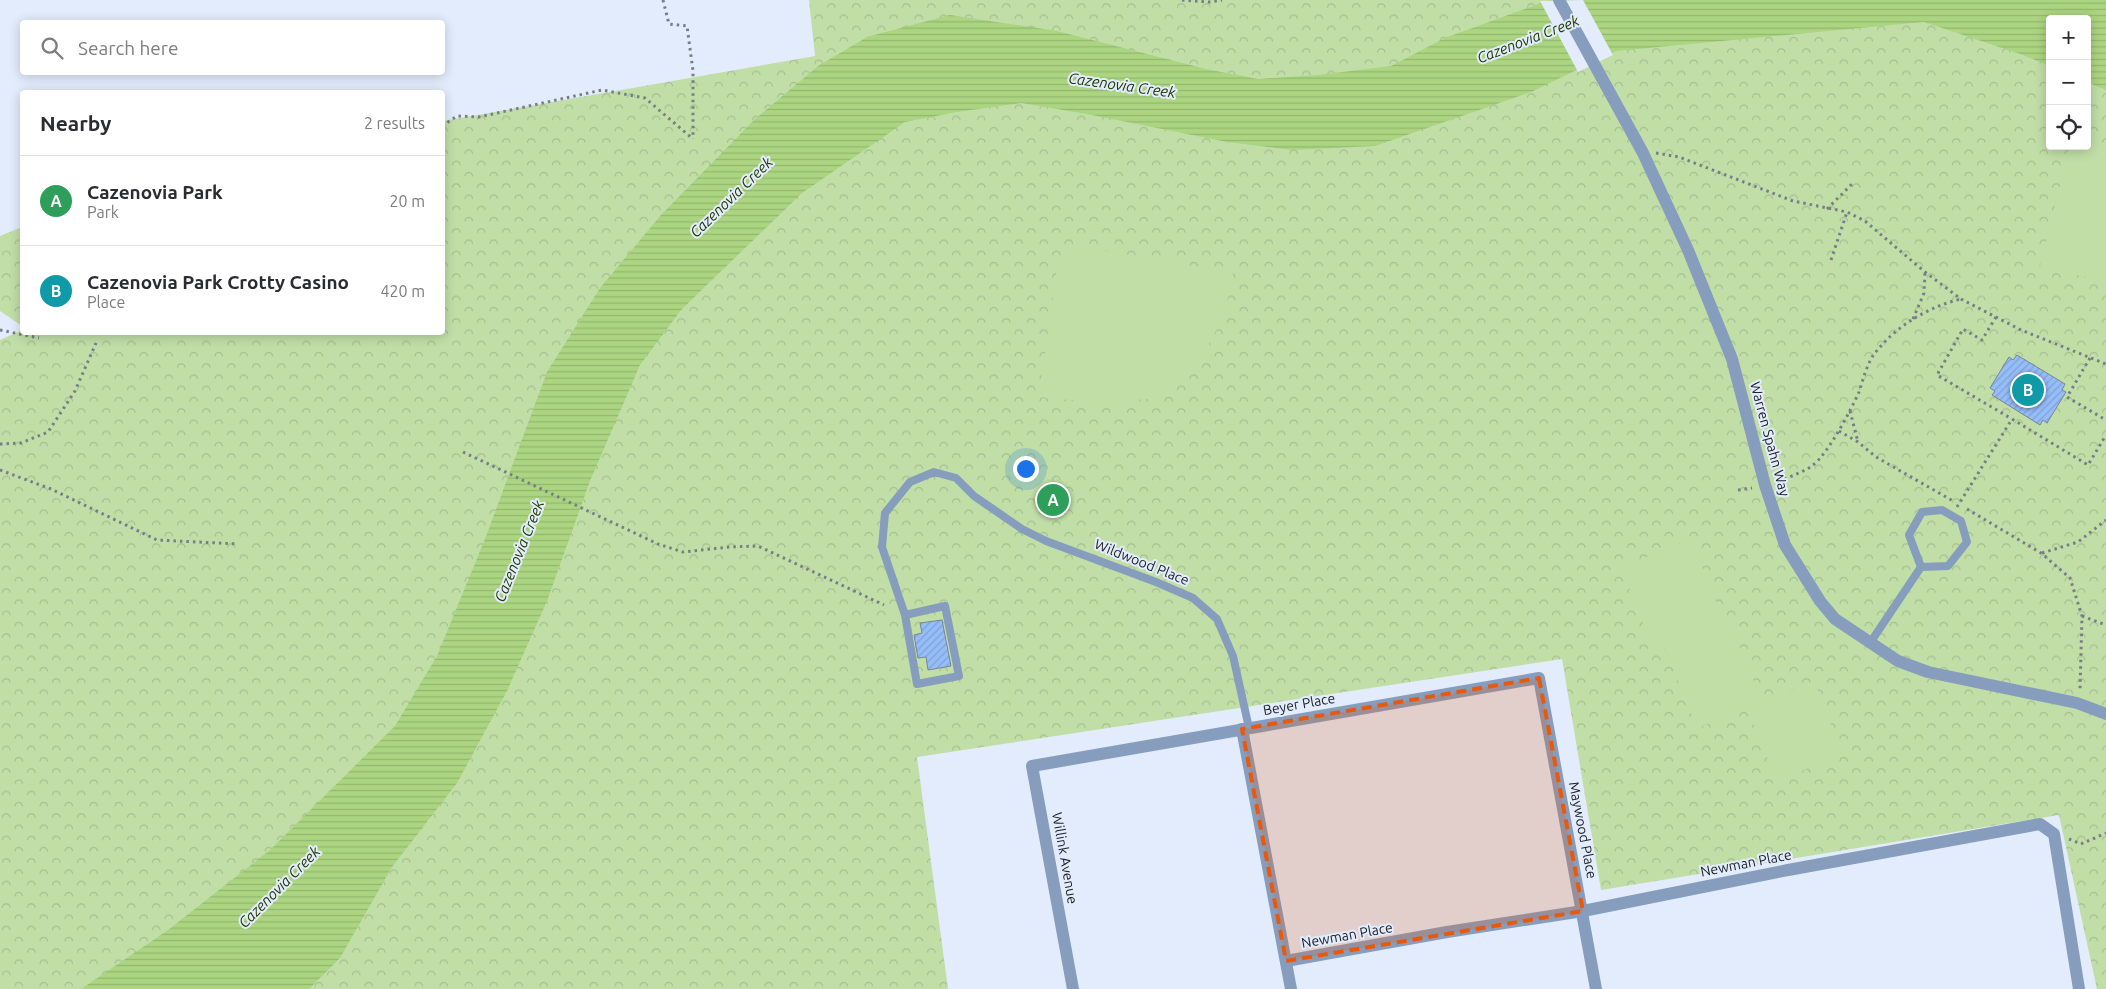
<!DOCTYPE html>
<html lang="en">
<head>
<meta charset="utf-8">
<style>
	:root { --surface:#fff; --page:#f7f7f7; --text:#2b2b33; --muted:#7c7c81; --line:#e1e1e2; --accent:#52800b }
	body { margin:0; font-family:Ubuntu,sans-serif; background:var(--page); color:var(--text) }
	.controls { position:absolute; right:15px; top:15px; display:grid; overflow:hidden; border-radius:5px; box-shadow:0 2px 12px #0003 }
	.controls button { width:45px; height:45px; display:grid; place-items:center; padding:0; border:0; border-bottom:1px solid var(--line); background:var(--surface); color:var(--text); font:25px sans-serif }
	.you { position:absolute; left:1025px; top:468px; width:18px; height:18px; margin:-12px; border:4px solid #fff; border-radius:50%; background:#1a73e8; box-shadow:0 0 0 8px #1a73e833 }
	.badge { display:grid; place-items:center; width:32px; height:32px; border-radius:50%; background:var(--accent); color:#fff; font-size:16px; font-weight:700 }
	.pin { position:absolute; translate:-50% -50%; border:2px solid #fff; box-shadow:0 1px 5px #0006 }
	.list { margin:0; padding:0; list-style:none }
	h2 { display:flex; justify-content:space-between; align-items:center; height:65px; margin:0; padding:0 20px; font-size:21px }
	h2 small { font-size:16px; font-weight:400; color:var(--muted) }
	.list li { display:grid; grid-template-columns:32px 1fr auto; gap:15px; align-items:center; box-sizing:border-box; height:90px; padding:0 20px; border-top:1px solid var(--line) }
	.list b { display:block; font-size:19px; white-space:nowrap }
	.list p { margin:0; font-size:16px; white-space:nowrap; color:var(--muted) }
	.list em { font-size:16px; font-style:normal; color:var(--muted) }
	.icon { flex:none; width:28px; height:28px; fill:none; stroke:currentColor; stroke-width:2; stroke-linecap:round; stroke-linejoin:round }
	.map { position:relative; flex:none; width:2106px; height:989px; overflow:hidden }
	.search { position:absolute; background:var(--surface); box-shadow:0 2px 12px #0003; left:20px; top:20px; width:425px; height:55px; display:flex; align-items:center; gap:12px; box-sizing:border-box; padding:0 18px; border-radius:5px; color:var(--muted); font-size:19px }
	.panel { position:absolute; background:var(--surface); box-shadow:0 2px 12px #0003; left:20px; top:90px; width:425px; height:245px; border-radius:5px }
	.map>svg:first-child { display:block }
</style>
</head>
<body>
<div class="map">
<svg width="2106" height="989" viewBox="0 0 2106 989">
	<defs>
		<pattern id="forest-crowns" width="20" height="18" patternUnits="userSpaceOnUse" patternTransform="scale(1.25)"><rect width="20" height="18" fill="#c1dea7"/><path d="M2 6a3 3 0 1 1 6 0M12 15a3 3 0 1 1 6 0" fill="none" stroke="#a6be90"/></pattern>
		<pattern id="water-rules" width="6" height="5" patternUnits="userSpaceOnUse" patternTransform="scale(1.25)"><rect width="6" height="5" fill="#abd581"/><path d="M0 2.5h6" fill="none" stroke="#93b76f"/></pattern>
		<pattern id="building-hatch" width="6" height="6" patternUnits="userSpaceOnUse" patternTransform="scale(1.25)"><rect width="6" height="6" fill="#95bdf9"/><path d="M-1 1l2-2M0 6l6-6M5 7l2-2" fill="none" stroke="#80a2d5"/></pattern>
	</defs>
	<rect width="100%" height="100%" fill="#e2ecfc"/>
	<!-- forest -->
	<g fill="url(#forest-crowns)" fill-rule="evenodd">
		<path d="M809,0H2106V989H2097L2059,815L1601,890L1562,659L917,757L948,989H0V340L22,330V332H442L443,121L815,56ZM2050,19H2087V146H2050Z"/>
		<path d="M22,227V326L0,311V236Z"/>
	</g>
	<!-- garden -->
	<g fill="#c1dea7">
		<path d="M2087,142L2106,147V282L2040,266L2070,146H2087Z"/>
		<path d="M1079,246L1233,273L1224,316L1199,362L1159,398L1101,403L1039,397L1058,261Z"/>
		<path d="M1691,539L1722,617L1727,615L1762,702L1814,681L1843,754L1777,781L1747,709L1697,728L1663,644L1653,648L1621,568Z"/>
	</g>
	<!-- water -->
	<path fill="url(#water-rules)" d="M1549,0H2106V90L2087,82V19H2050V66L2023,55L1924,22L1616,51L1531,92L1375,146L1292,150L1227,142L1087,114L1021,103L957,112L905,122L802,193L681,310L640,365L590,481L547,601L507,691L457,783L392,867L340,958L309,989H81L168,930L270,850L395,726L437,656L485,539L547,372L600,288L661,215L754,120L818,66L867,37L950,15L1057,31L1206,69L1258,79L1318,75L1391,66L1445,38Z"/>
	<!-- pier -->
	<path fill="#e2ecfc" d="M1583,0L1613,55L1578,72L1540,1Z"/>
	<!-- building -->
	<g fill="url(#building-hatch)" stroke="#7b8492">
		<path d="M2017,355L2065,384L2062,390L2066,392L2047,423L2043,420L2040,425L1992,395L1995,391L1990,388L2009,357L2013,360Z"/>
		<path d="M942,620L951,666L928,670L926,657L918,658L914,635L922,633L920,623Z"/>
	</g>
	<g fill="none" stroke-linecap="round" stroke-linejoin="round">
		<!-- path -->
		<g stroke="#787e88" stroke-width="3" stroke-dasharray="2.5 4" stroke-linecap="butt">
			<path d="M663,0L669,24L687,26L693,71V139"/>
			<path d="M1182,0L1209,2L1222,0"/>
			<path d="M442,126L457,116L479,117L602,90L645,98L693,139"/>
			<path d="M1656,153L1679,157L1793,201L1847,212L1865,221L1925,272L1961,299L2021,330L2106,364"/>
			<path d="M1827,209L1853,183"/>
			<path d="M1831,260L1847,212"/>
			<path d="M1996,317L1982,340L1963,329L1937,375L2012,419"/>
			<path d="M1913,319L1924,293L1925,273"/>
			<path d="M0,330L39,338"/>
			<path d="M2090,358L2067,397L2106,420"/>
			<path d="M1850,411L1858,442"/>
			<path d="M1839,431L1858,442L1876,457L1953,501"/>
			<path d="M0,444L21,443L48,432L75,391L96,343"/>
			<path d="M463,452L658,544L683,552L729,547L758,546L884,605"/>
			<path d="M0,470L51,489L157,540L238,544"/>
			<path d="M1778,481C1790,477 1801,473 1812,466C1828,454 1851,410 1859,392C1863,380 1867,363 1875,353C1896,326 1928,307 1961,299"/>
			<path d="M1738,490L1752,488"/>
			<path d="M1957,507L2012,419L2088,465L2106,435"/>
			<path d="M1967,509L2041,553L2070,578L2082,616L2080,690"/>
			<path d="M2042,553L2078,542L2106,520"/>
			<path d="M2082,616L2106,625"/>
			<path d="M2069,839L2081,844L2106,833"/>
		</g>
		<!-- service -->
		<g stroke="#879dbd" stroke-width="8">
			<path d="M905,615L945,606L959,676L917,684L905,615L882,547L885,513L910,482L934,472L956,478L974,496L1022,529L1046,541L1156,582L1193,598L1217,619L1233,656L1249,728"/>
			<path d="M1870,643L1921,567L1948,566L1967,542L1961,521L1942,510L1922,512L1909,535L1921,567"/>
		</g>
		<!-- minor -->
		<g stroke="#879dbd" stroke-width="12">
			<path d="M1559,0L1643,153L1688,250L1732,359L1765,485L1785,545L1820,601L1835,619L1898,661L1928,672L2077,703L2106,714"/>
			<path d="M1242,729L1291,989"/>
			<path d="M1286,961L1447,932L1583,911L1788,870L2040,824L2054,834L2079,989"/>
			<path d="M1073,989L1032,766L1539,678L1596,989"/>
		</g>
	</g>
	<!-- marked area -->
	<path fill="#e8590c" fill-opacity="0.2" stroke="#e8590c" stroke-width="4" stroke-dasharray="10 6" stroke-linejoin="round" d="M1539,678L1583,911L1286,961L1242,729Z"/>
	<g text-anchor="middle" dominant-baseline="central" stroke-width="4" stroke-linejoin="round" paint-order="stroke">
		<!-- street labels -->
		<g font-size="14" fill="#202329" stroke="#e2ecfc">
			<text transform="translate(1770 439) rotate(75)">Warren Spahn Way</text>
			<text transform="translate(1142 562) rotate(22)">Wildwood Place</text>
			<text transform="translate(1299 704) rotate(-10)">Beyer Place</text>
			<text transform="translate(1583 830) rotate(79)">Maywood Place</text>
			<text transform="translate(1065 858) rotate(80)">Willink Avenue</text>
			<text transform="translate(1746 863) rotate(-11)">Newman Place</text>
			<text transform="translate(1347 935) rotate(-10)">Newman Place</text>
		</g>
		<!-- water labels -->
		<g font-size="15" font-style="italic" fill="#223b00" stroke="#e2ecfc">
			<text transform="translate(1528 39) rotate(-21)">Cazenovia Creek</text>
			<text transform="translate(1122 85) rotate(8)">Cazenovia Creek</text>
			<text transform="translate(731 197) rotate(-44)">Cazenovia Creek</text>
			<text transform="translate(519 551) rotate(-68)">Cazenovia Creek</text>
			<text transform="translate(279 887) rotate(-45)">Cazenovia Creek</text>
		</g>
	</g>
</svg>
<div class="controls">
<button>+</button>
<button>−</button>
<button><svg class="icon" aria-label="locate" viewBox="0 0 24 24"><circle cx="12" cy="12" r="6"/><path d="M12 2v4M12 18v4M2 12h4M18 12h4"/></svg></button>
</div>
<div class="you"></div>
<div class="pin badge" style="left:1053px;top:500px;background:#2e9e5b">A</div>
<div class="pin badge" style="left:2028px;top:390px;background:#0f9aa8">B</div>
<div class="search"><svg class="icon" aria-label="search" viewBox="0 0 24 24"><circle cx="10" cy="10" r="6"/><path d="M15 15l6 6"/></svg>Search here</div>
<section class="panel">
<h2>Nearby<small>2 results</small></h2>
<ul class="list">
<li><span class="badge" style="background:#2e9e5b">A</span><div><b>Cazenovia Park</b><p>Park</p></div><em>20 m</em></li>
<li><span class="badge" style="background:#0f9aa8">B</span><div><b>Cazenovia Park Crotty Casino</b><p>Place</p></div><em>420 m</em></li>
</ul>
</section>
</div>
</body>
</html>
